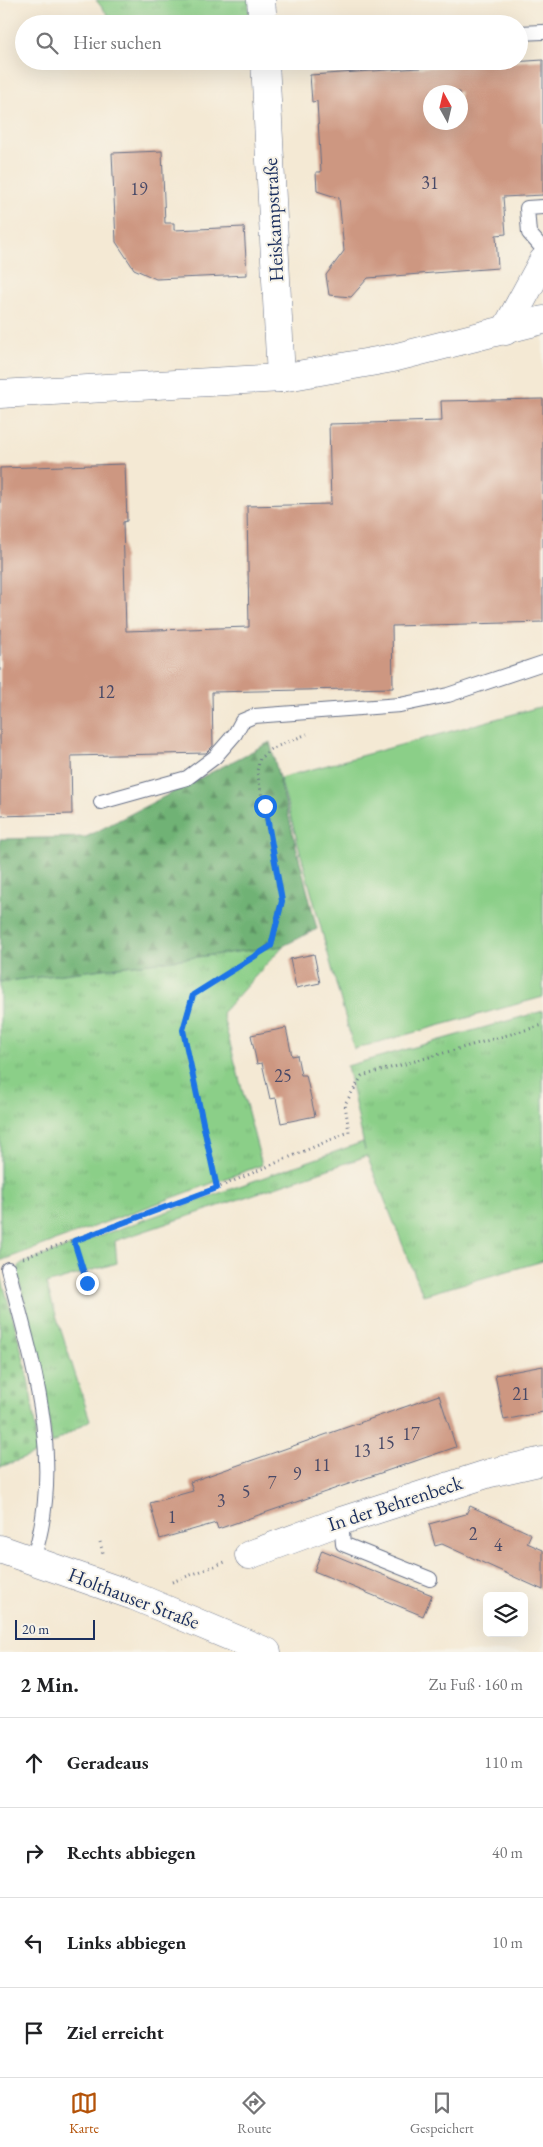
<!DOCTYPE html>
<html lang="de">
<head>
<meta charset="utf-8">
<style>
	:root { --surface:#fff; --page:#f6f6f6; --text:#202124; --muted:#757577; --line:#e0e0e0; --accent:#b45309 }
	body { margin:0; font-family:"EB Garamond",serif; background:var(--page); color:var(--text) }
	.controls { position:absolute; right:15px; bottom:15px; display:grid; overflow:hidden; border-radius:8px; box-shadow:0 5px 20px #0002 }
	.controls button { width:45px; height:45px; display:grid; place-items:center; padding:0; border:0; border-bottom:1px solid var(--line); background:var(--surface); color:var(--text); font:25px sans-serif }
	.compass { position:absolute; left:423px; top:85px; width:45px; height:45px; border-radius:50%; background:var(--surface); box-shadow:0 5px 20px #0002; rotate:352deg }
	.scale { position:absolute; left:15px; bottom:12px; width:80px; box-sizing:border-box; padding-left:5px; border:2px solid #1b2f5e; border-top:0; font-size:14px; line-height:18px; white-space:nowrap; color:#1b2f5e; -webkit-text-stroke:4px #f7f3e8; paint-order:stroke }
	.stop { position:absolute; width:15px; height:15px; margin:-11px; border:4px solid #1a73e8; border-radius:50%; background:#fff }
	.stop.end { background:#1a73e8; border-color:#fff; box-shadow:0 1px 5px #0008 }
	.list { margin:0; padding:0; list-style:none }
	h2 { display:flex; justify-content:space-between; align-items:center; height:65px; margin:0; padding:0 20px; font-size:21px }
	h2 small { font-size:16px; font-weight:400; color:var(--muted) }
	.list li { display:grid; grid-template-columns:32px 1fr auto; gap:15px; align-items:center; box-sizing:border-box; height:90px; padding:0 20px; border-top:1px solid var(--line) }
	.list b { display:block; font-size:19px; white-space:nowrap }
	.list em { font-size:16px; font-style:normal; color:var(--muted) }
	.icon { flex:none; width:28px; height:28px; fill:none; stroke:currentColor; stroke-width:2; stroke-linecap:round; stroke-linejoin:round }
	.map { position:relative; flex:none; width:543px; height:1652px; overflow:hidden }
	.search { position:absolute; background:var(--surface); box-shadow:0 5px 20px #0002; left:15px; right:15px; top:15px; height:55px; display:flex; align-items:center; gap:12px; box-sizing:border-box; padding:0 18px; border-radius:28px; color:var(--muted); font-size:19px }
	.sheet { height:425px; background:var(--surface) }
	nav { display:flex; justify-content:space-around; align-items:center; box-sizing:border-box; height:70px; border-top:1px solid var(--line); background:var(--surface); font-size:14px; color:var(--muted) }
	nav a { display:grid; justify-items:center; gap:2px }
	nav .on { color:var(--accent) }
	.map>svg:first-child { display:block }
</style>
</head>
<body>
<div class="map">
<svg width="543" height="1652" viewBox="0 0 543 1652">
	<defs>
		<pattern id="grass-tufts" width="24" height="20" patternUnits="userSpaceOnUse" patternTransform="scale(1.25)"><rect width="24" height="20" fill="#8bcf88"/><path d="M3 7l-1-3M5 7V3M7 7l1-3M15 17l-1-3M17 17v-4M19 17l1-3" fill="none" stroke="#77b278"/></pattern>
		<pattern id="forest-firs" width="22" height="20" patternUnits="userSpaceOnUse" patternTransform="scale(1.25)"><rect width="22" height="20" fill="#70b274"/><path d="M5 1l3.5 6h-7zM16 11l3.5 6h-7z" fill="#5b9162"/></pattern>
		<pattern id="cemetery-stones" width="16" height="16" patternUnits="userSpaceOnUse" patternTransform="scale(1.25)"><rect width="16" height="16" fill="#8bcf88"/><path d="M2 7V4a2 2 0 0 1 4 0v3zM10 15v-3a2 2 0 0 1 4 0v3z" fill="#77b278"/></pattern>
	</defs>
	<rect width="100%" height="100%" fill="#f7f3e8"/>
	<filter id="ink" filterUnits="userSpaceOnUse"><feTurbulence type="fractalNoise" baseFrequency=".02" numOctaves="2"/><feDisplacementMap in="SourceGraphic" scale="10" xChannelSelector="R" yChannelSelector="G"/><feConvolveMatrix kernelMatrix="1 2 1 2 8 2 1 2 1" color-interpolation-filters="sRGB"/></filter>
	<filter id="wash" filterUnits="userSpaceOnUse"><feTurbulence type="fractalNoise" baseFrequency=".0096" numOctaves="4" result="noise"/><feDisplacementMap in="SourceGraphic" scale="20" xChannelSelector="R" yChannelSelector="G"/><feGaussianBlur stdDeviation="1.12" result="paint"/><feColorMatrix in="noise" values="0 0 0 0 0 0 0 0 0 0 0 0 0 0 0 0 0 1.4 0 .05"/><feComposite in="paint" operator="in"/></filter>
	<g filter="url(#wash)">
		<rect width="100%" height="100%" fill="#f4e9d4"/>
		<!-- grass -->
		<g fill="url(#grass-tufts)" stroke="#537f73">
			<path d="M96,0H249V24H115Z"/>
			<path d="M283,946L222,1013L262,1165L0,1261V982Z"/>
			<path d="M543,1011V1261L423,1295L367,1156L115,1241L117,1263L46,1284L90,1420L52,1444L42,1369L17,1272L20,1264L363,1142L365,1150L347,1066Z"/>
		</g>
		<!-- forest -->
		<path fill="url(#forest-firs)" stroke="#467069" d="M270,742L317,929L283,946L0,982V839L86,837Z"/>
		<!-- cemetery -->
		<path fill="url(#cemetery-stones)" stroke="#537f73" d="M0,1273C17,1332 36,1392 36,1454L0,1467Z"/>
		<!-- pitch -->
		<path fill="#8bcf88" stroke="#537f73" d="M543,706V997L354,1049L280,778Z"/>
		<g id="blocks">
			<!-- building -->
			<g fill="#cd9781" fill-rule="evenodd">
				<path d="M543,60V195L503,197L506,234L496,235L498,268L368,278L351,297L329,295L326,275L344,251L339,198L317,191L316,172H321L317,101L312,102L310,75ZM430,92H460V122H430Z"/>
				<path d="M162,151L165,223H174V230L244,227L247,275L156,279L134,269L116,242L112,153Z"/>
				<path d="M543,399V622L392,626L393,688L212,692L213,746L206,753L71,756L72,814L0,816V468L125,464L127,521L123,522L126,631L249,627L247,506L331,504L329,424L442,421L441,401Z"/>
				<path d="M314,954L320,983L296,988L290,959Z"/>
				<path d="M286,1028L292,1056L297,1055L301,1075H306L315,1116L281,1123L276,1098L270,1099L262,1063L257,1064L251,1035Z"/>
				<path d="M543,1366V1412L504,1420L495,1375Z"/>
				<path d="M439,1395L456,1447L218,1529L216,1523L160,1539L150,1503L193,1491L190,1482Z"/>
				<path d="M470,1506L531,1534L527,1543L543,1550V1590L442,1544L435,1546L429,1524L466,1514Z"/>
				<path d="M322,1550L432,1595L423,1616L314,1571Z"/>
			</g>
		</g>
	</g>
	<g filter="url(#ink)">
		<use href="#blocks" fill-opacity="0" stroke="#677087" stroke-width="1"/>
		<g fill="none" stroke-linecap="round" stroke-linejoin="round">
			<defs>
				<g id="service">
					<path d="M519,33L543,32"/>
					<path d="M543,207L527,208L529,233L543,249"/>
					<path d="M101,802L187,778L215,757L235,734L242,721L254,716L400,705L448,695L543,663"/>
					<path d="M8,1269C33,1363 65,1463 33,1559"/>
					<path d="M341,1521L343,1544L430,1579"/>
				</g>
				<g id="minor">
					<path d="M261,0L263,24"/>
					<path d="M265,61L281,378"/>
					<path d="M505,331L543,261"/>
					<path d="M0,394L281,378L393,358L543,320"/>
					<path d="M249,1555L341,1521L490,1473L543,1461"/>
				</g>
				<path id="tertiary" d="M0,1549L134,1596L267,1652"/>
			</defs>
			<!-- service casing -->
			<use href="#service" stroke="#677087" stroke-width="16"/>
			<!-- minor casing -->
			<use href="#minor" stroke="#677087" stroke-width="29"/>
			<!-- tertiary casing -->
			<use href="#tertiary" stroke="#677087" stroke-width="29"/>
			<!-- path -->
			<g stroke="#677087" stroke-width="3" stroke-dasharray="1 4" stroke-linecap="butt">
				<path d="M217,1188L183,1030L193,995L271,946L282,901L257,771L260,758L271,749L307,734"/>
				<path d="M74,1241L87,1283"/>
				<path d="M23,1258L217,1188L349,1132L345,1104L362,1076L543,1025"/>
				<path d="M100,1542L104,1556"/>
				<path d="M172,1582L225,1562"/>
			</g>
			<!-- service -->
			<use href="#service" stroke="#fff" stroke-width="14"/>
			<!-- minor -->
			<use href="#minor" stroke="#fff" stroke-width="28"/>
			<!-- tertiary -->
			<use href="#tertiary" stroke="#fff" stroke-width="28"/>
		</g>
	</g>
	<g fill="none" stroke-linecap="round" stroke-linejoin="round" filter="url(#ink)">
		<!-- route -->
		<path stroke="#1a73e8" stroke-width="6" d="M87,1283L74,1241L217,1188L183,1030L193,995L271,946L282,901L265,806"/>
	</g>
	<g text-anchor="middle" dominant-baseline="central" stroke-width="4" stroke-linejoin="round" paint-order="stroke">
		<!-- number labels -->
		<g font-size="18" fill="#484967">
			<text x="430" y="182">31</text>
			<text x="139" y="188">19</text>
			<text x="106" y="691">12</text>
			<text x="283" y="1075">25</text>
			<text x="521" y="1393">21</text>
			<text x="411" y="1433">17</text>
			<text x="386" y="1442">15</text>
			<text x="362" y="1450">13</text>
			<text x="322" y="1464">11</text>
			<text x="297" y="1473">9</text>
			<text x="272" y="1482">7</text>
			<text x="246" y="1491">5</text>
			<text x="221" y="1500">3</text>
			<text x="172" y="1516">1</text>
			<text x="473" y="1533">2</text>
			<text x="498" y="1544">4</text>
		</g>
		<!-- street labels -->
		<g font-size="20" fill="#1b2f5e" stroke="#f7f3e8">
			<text transform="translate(273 220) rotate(-93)">Heiskampstraße</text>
			<text transform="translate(395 1503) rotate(-18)">In der Behrenbeck</text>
			<text transform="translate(134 1598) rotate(21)">Holthauser Straße</text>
		</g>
	</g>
</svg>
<div class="controls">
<button><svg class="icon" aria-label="layers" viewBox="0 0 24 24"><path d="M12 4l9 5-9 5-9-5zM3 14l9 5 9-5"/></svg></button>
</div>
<svg class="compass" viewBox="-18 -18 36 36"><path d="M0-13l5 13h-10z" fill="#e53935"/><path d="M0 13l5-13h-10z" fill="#757577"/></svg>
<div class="scale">20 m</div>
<div class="stop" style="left:265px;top:806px"></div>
<div class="stop end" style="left:87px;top:1283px"></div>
<div class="search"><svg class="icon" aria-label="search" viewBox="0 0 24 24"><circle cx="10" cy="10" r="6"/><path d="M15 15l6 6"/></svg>Hier suchen</div>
</div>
<section class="sheet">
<h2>2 Min.<small>Zu Fuß · 160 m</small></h2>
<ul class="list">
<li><svg class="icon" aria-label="ahead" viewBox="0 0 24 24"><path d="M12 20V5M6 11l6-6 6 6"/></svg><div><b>Geradeaus</b></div><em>110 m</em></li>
<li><svg class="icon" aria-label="right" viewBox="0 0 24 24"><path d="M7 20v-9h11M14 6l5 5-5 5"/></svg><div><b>Rechts abbiegen</b></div><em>40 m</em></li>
<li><svg class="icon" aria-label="left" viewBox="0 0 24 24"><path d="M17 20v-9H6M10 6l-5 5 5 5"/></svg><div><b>Links abbiegen</b></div><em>10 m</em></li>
<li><svg class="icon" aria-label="arrive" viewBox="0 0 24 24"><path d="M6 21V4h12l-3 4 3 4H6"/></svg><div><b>Ziel erreicht</b></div></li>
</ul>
</section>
<nav>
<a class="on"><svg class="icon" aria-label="map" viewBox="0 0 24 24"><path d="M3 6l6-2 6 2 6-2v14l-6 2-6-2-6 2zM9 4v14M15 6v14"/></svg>Karte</a>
<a><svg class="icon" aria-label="directions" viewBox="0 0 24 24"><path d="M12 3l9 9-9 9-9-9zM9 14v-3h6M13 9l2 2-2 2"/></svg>Route</a>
<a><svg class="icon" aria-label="saved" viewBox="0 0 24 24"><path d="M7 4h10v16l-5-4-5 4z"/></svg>Gespeichert</a>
</nav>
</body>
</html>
